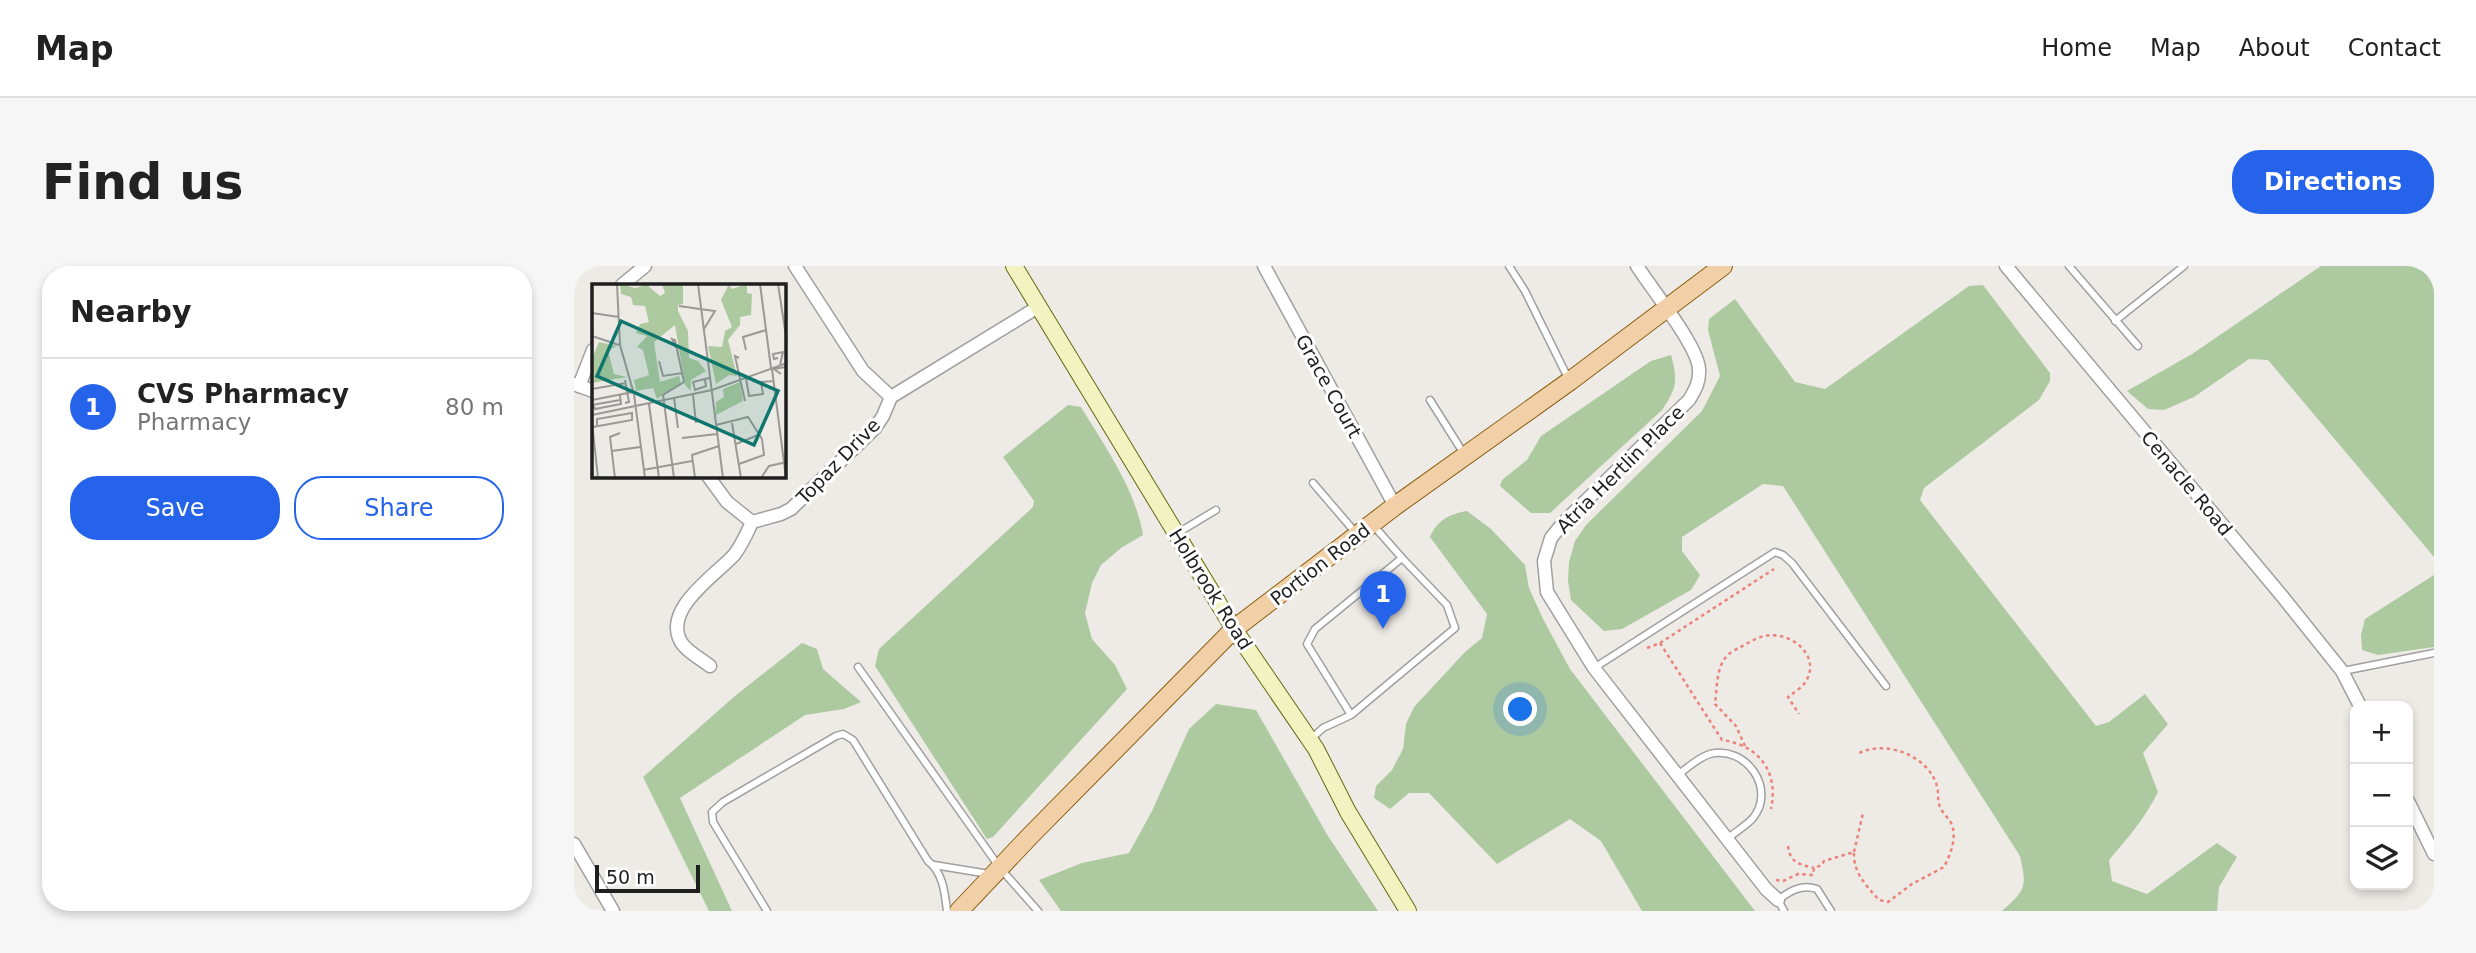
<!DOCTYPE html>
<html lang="en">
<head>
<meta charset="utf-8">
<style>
	:root { --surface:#fff; --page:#f6f6f6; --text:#222; --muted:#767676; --line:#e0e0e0; --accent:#2563eb }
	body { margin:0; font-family:"DejaVu Sans",sans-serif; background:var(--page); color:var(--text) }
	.controls { position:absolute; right:21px; bottom:21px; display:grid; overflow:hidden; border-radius:14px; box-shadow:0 4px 10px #0003 }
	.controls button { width:63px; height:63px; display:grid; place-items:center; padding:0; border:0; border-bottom:2px solid var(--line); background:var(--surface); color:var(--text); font:35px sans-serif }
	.scale { position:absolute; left:21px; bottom:18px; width:105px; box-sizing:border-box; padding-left:7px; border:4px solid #1f1f1f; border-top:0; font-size:19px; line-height:24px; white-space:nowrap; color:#1f1f1f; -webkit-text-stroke:5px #fff; paint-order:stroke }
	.you { position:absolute; left:947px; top:444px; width:24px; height:24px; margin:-18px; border:5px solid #fff; border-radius:50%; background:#1a73e8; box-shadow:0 0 0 10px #1a73e833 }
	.badge { display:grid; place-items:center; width:46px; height:46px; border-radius:50%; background:var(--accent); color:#fff; font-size:23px; font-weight:700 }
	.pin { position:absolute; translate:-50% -58px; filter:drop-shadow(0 2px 4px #0008) }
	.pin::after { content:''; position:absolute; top:37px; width:24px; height:21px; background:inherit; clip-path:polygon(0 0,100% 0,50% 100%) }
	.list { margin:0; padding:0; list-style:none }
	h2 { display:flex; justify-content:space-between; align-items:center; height:91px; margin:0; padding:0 28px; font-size:30px }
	h2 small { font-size:23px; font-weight:400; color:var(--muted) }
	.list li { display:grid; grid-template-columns:46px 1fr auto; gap:21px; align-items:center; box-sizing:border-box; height:98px; padding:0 28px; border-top:2px solid var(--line) }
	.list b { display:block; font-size:26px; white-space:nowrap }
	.list p { margin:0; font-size:23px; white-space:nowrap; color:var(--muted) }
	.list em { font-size:23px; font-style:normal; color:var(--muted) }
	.actions { display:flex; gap:14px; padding:21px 28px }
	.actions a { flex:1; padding:16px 0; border:2px solid var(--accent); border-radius:28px; text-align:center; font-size:24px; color:var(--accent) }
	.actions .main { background:var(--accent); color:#fff }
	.icon { flex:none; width:38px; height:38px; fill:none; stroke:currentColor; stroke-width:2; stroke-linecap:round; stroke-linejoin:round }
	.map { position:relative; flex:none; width:1860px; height:645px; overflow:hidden; border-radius:28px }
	header { display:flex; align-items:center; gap:42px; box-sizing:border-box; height:98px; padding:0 35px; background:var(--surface); border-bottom:2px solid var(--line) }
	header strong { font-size:33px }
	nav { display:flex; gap:38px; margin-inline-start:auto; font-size:24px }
	.intro { display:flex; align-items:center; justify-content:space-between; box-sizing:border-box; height:168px; padding:0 42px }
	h1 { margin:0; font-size:49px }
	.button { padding:18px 32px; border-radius:28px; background:var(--accent); color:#fff; font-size:24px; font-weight:700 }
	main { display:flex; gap:42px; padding:0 42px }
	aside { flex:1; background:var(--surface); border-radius:28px; box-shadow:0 4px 10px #0003 }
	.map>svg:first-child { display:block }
</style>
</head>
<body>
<header>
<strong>Map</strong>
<nav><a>Home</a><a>Map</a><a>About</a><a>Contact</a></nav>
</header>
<div class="intro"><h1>Find us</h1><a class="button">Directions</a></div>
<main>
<aside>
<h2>Nearby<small></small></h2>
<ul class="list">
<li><span class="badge">1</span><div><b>CVS Pharmacy</b><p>Pharmacy</p></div><em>80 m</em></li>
</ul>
<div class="actions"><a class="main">Save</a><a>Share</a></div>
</aside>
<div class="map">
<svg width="1860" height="645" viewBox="0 0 1860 645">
	<rect width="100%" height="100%" fill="#eeebe6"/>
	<!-- forest -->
	<g fill="#adc99f">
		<path d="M1747,0H1860V291L1694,94L1675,93L1620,131L1590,144L1574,143L1553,125L1618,88Z"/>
		<path d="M1409,19L1476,107V115L1465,134L1350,222L1346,234L1522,460L1535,456L1571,428L1594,458L1569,487L1584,526C1571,552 1554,572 1535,594L1538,615L1573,628L1643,577L1663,591L1645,621L1643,645H1428C1452,624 1453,621 1446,590L1209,220L1189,218L1108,271V285L1126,309L1117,324L1048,363L1030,365L997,334L994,315L995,296L1001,275L1012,259L1128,145L1146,110L1134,64L1135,53L1161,33L1221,116L1251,123L1395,20Z"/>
		<path d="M1097,89C1104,114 1103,122 1088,144L976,247H957L926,220L928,214L953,194L967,170L1077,95Z"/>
		<path d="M494,139L507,141C531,181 561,222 569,269L547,282L527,299L518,317L511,347L518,373L541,399L553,423L419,571L413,573L301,400L305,383L459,241L460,235L429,191Z"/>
		<path d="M893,245L917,263L951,299L955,322L969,353L996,403L1181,645H1068L1027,575L996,553L923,598L855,527H835L816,543L800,532L802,520L818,504L829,483L832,458L840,441L891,386L908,372L913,348L856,271C863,254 876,248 893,245Z"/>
		<path d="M1860,309V381L1804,389L1788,384L1787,369L1791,353Z"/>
		<path d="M228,377L243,383L249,403L287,436L270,443L231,449L106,532L158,645H135L69,511L161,430Z"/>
		<path d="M642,438L682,444L754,570L804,645H487L465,614L508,597L555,587L578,545L615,463Z"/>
	</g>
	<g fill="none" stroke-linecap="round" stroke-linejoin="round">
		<defs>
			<g id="lane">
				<path d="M935,0L951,25L995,114"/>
				<path d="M1495,0L1564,80"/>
				<path d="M1541,55L1610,0"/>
				<path d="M856,134L890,188"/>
				<path d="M739,217L781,266"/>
				<path d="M799,259L828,292"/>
				<path d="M602,268L642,244"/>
				<path d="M284,401L426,602L464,645"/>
				<path d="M1020,402L1201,286L1209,289L1218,297L1312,420"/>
				<path d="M1769,405L1860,387"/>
				<path d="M738,472L749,462L777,449L881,362L873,339L828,292L741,363L733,378L777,449"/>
				<path d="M1104,509C1113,502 1125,491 1136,488C1171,479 1203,522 1179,552C1172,560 1161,566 1153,573"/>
				<path d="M360,599L415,608"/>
				<path d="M193,645L139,556L138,546L149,536L262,470L269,468L279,474L354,595C369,606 371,628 373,645"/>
				<path d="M1210,645L1204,634C1216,625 1227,618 1243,623L1257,645"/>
			</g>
			<g id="street">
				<path d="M221,0L289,105L317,131"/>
				<path d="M690,0L821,240"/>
				<path d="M1063,0C1077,22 1124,80 1125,103C1126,116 1121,124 1115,134L989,257L977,272L970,295L973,326L1020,402L1192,623L1204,634"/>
				<path d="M1432,0L1708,330L1768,405L1786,440"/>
				<path d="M48,19L71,0"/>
				<path d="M0,118L19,125"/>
				<path d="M5,120L19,84"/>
				<path d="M134,210L153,236L178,256L207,248L217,243L301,162L309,150L317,131L464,41"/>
				<path d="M136,400C127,393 112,385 107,376C88,343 142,309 160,289C168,279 173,267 178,256"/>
				<path d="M1834,535L1860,588"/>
				<path d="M0,578L39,645"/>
			</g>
			<path id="secondary" d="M440,0L660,363L742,483L774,546L834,645"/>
			<path id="primary" d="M385,645L456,570L660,363L821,240L996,115L1149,0"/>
		</defs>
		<!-- lane casing -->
		<use href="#lane" stroke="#a0a0a0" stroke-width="9"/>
		<!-- street casing -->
		<use href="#street" stroke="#a0a0a0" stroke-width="15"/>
		<!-- secondary casing -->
		<use href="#secondary" stroke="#646b10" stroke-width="18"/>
		<!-- primary casing -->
		<use href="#primary" stroke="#8a5e10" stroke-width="20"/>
		<!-- path -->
		<g stroke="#eb837a" stroke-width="2.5" stroke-dasharray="3.5 3.5" stroke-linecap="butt">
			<path d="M1086,377L1148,474C1185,479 1205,506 1197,543"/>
			<path d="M1073,382L1086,377L1200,303"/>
			<path d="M1171,480L1162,460L1141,438C1143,423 1142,403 1152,391C1155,387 1161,384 1165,382C1172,378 1182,372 1190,370C1217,364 1250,391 1230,418C1226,423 1219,427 1214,431L1225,448"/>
			<path d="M1214,580C1216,597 1225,598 1240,602"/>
			<path d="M1280,586L1289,547"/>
			<path d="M1202,614L1209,615L1224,608L1239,609L1240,602L1248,599L1250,595L1280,586C1279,607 1292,619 1305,634L1314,636L1338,618L1370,601C1376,589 1383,573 1378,559C1376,553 1369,548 1366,541C1363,534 1365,527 1363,520C1354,489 1311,473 1283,488"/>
		</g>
		<!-- lane -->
		<use href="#lane" stroke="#fff" stroke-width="6"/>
		<!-- street -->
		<use href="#street" stroke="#fff" stroke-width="12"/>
		<!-- secondary -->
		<use href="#secondary" stroke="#f2f3c0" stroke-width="16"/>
		<!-- primary -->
		<use href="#primary" stroke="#f2d0a7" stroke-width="18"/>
	</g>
	<g text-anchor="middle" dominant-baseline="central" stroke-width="6" stroke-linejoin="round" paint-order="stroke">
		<!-- street labels -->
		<g font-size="19" fill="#1f1f1f" stroke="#fff">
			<text transform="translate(755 120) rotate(61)">Grace Court</text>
			<text transform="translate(264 195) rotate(-46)">Topaz Drive</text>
			<text transform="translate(1046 203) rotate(-45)">Atria Hertlin Place</text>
			<text transform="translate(1613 217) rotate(50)">Cenacle Road</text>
			<text transform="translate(746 298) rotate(-38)">Portion Road</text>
			<text transform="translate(637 323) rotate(58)">Holbrook Road</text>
		</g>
	</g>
	<!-- overview -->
	<g transform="translate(18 18)">
		<rect width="194" height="194" fill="#eeebe6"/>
		<path d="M28,0L43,4L55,1L68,12L73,9L70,0H91V20L86,21V27L96,47L97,74L106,77L114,87L99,96V107L93,101L83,41L62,58L68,98L87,92L89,99L65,115L61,104L44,107L42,96L57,91L51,66L45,63L55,52L44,49L48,40L57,38L53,22L41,21L39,13L29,10ZM137,0L140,5L155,0V9L160,10L159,31L148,33V41L136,56L145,92L137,91L124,100L116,62L130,63L133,47L140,43L129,16ZM7,58L25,62L16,66L22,90L35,93L0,99V75ZM148,98L151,117L124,131V118L132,113L131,105Z" fill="#adc99f"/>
		<path fill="none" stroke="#9b9996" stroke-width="2" d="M25,0L28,61L42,110L53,194M106,0L131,194M168,0L179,84M186,0L195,59M87,22L108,25M108,25L123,27L112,45M0,29L27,33M0,52L27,61M154,66L151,53L174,46M147,74L143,72L153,117M186,74L182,75L181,70L191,68L188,81M67,77L71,92L91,89M180,85L194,194M189,90L182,85L193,83L195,87M154,94L157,112L171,110L169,98L182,97M113,95L114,102L103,106L101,98L117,94M0,105L34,99M101,111L104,139M82,114L86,144M0,116L41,108M33,119L37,118L33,96M57,120L67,194M0,121L28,116M1,121L3,125L29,120L28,111M0,131L120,106L195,79M0,138L6,194M140,139L149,194M124,141L156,133L170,155L172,171L147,180M1,143L40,136V129L5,135V142M90,154L125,150M144,160L166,151M20,167L48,163M51,186L100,177M23,194L18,153L28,149M82,194L71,111L92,98L83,56L80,55L84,63M103,194L100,171L127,162M169,194L177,182L195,178"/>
		<path fill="#0f766e" fill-opacity="0.15" stroke="#0f766e" stroke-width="3.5" d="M29,37L186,107L162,161L5,92Z"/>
		<rect width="194" height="194" fill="none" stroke="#1f1f1f" stroke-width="3.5"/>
	</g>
</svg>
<div class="controls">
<button>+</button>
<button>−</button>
<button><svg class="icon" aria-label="layers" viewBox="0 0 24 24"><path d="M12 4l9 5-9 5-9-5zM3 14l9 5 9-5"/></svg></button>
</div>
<div class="scale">50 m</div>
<div class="you"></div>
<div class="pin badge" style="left:809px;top:363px">1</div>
</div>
</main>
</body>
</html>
